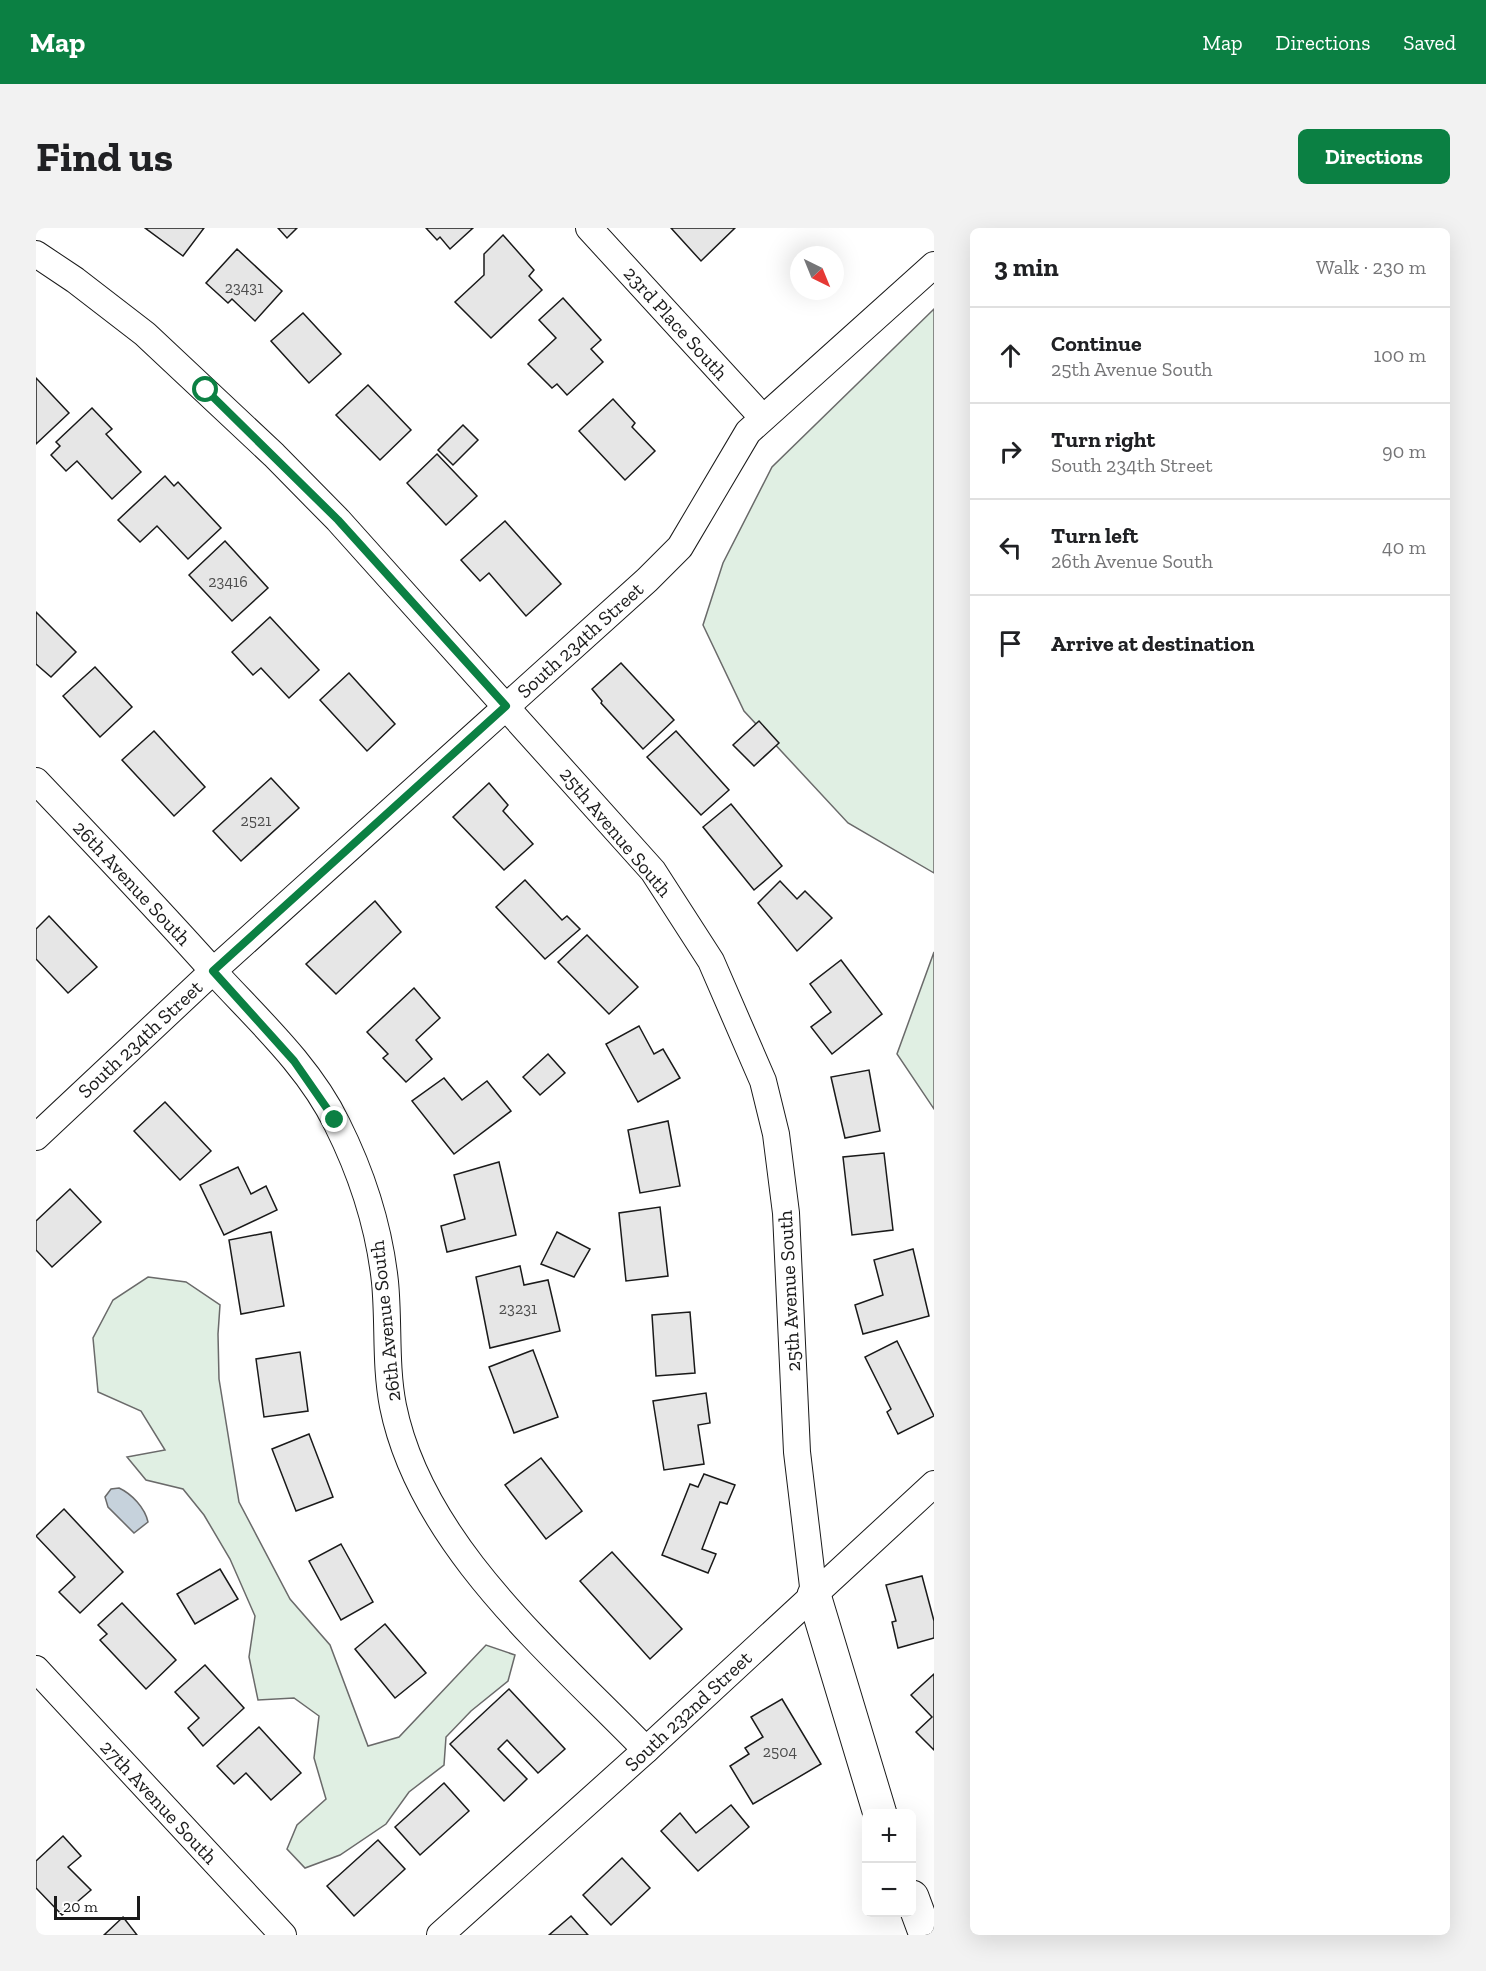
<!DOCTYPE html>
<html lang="en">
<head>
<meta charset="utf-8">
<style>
	:root { --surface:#fff; --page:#f2f2f2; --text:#202124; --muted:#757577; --line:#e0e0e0; --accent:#0b8043 }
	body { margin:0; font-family:"Zilla Slab",serif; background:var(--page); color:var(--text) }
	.controls { position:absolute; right:18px; bottom:18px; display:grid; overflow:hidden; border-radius:9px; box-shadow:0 6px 24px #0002 }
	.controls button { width:54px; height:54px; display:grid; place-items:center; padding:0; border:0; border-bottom:2px solid var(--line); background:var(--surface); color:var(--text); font:30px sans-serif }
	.compass { position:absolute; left:754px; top:18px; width:54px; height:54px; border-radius:50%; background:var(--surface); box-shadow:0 6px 24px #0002; rotate:137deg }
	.scale { position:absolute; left:18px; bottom:15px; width:86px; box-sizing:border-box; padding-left:6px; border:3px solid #1a1a1a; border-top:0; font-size:16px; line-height:21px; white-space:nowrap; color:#1a1a1a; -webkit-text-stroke:4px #fff; paint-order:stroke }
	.stop { position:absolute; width:18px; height:18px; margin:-14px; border:4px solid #0b8043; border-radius:50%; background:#fff }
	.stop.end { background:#0b8043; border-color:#fff; box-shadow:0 2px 6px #0008 }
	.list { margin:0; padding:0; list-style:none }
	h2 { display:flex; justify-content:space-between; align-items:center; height:78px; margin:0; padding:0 24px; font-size:26px }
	h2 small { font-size:20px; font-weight:400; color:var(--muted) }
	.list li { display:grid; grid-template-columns:39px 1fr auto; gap:18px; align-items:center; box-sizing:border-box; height:96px; padding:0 24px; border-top:2px solid var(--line) }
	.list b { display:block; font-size:22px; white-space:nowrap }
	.list p { margin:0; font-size:20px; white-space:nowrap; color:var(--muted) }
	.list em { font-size:20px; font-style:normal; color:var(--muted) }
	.icon { flex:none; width:33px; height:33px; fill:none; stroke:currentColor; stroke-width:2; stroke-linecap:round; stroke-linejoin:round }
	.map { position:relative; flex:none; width:898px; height:1707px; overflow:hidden; border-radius:9px }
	header { display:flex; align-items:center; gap:36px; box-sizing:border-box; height:84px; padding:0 30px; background:var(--accent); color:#fff }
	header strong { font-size:28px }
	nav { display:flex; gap:33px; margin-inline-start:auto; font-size:21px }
	.intro { display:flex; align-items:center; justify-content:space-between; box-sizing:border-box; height:144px; padding:0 36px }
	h1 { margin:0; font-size:42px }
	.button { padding:15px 27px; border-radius:9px; background:var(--accent); color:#fff; font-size:21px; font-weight:700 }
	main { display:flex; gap:36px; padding:0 36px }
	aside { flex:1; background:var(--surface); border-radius:9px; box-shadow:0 6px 24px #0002 }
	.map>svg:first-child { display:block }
</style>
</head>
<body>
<header>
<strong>Map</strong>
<nav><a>Map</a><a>Directions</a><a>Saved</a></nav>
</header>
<div class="intro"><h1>Find us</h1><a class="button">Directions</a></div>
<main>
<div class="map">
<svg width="898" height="1707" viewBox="0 0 898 1707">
	<rect width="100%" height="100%" fill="#fff"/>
	<!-- green -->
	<g fill="#e0efe3" stroke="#6a6a6a" stroke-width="1.5">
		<path d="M898,81V645L812,595L708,483L667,397L687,335L736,239Z"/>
		<path d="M898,724V881L861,826Z"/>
		<path d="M112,1049L150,1054L184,1077L182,1106L183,1151L203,1274L254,1371L294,1417L332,1518L363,1509L450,1417L479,1427L472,1453L435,1483L410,1509L408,1537L373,1564L350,1596L304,1627L269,1640L251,1621L261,1597L290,1571L278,1530L283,1488L258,1470L222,1472L213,1429L219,1388L194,1331L168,1287L147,1261L110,1252L91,1229L129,1222L105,1183L62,1164L57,1110L77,1072Z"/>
	</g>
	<!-- water -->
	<path fill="#c6d2dc" stroke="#6a6a6a" stroke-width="1.5" d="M83,1260C96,1266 109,1280 112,1294L98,1305L72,1279L69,1269L75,1261Z"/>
	<!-- building -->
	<g fill="#e6e6e6" stroke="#1a1a1a" stroke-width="1.5">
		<path d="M109,0H168L147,28Z"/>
		<path d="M242,0H261L251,10Z"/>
		<path d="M390,0H437L414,21L404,9L401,12Z"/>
		<path d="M635,0H699L665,33Z"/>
		<path d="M467,7L498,42L493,48L506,62L455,110L419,74L448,47V26Z"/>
		<path d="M201,21L246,63L219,93L196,71L192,75L170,55Z"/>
		<path d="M527,70L565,112L555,121L567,134L531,167L521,156L516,160L492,136L520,110L503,92Z"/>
		<path d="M267,85L305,126L273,155L235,113Z"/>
		<path d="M0,150L33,185L0,216Z"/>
		<path d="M332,157L375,202L344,232L300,187Z"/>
		<path d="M577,171L599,195L596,199L619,223L589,252L543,203Z"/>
		<path d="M56,180L76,201L70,206L105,244L76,271L41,233L30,243L15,227L24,218L20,214Z"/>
		<path d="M427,197L442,212L417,237L402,222Z"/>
		<path d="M401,226L441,268L410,297L371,255Z"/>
		<path d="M129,248L138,258L142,254L185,300L152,331L121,298L104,314L82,292Z"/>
		<path d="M469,293L525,356L490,388L453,345L444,353L425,332Z"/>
		<path d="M189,313L232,360L196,393L153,347Z"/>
		<path d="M0,384L40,424L15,449L0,436Z"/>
		<path d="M234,389L283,442L253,470L225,440L217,447L196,424Z"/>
		<path d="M585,435L638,492L607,521L565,475L566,473L556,461Z"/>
		<path d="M59,439L96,479L64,509L27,468Z"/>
		<path d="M313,445L359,496L331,523L284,472Z"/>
		<path d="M723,493L743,515L718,538L697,517Z"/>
		<path d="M118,503L169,559L138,588L86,532Z"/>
		<path d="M640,503L693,562L665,587L611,529Z"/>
		<path d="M235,550L263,580L205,633L177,603Z"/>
		<path d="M453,555L472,577L467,583L497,616L468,642L417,589Z"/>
		<path d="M695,576L746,638L718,662L667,599Z"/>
		<path d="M489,652L526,692L531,688L544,701L509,731L460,679Z"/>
		<path d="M744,653L761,671L769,663L796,690L761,723L722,675Z"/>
		<path d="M339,673L365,704L300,766L270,736Z"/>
		<path d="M13,688L61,739L32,765L0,731V701Z"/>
		<path d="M551,707L602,759L573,786L522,734Z"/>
		<path d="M805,732L846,786L796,826L775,799L795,784L774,756Z"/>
		<path d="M378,760L404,790L380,812L396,831L370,854L347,830L352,826L331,804Z"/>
		<path d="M603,798L618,826L627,821L644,850L602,874L570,816Z"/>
		<path d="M512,826L529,845L504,867L487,849Z"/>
		<path d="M833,842L844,903L809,910L795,849Z"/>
		<path d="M408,850L426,872L451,853L475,883L418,926L376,873Z"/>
		<path d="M129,874L175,923L144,952L98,903Z"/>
		<path d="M632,893L644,958L604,965L592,902Z"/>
		<path d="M848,925L857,1002L816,1007L807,929Z"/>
		<path d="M463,934L480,1007L411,1024L405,998L429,991L418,947Z"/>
		<path d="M202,939L215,966L230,958L241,982L188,1007L164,957Z"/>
		<path d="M34,961L65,994L16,1039L0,1022V993Z"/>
		<path d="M624,979L632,1048L590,1053L583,985Z"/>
		<path d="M235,1004L248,1078L205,1086L193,1012Z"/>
		<path d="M521,1004L554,1021L538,1049L505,1036Z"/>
		<path d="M877,1021L893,1088L827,1106L819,1077L847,1067L838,1032Z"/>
		<path d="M484,1038L488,1057L512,1052L524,1103L454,1120L440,1049Z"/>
		<path d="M654,1084L659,1145L620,1148L616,1087Z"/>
		<path d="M861,1113L898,1188L862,1206L851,1184L855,1181L829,1129Z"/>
		<path d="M497,1122L522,1189L478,1205L453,1139Z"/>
		<path d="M264,1124L272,1183L228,1189L220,1131Z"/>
		<path d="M670,1165L674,1195L662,1197L668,1236L628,1242L617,1173Z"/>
		<path d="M273,1206L297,1269L260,1283L236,1221Z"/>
		<path d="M505,1230L546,1283L510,1311L469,1257Z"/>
		<path d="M668,1246L699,1257L691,1276L684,1274L666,1321L680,1326L672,1345L626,1327L654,1256L662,1259Z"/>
		<path d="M28,1281L87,1344L44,1385L23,1364L39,1349L0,1308Z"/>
		<path d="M305,1316L337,1374L305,1392L273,1333Z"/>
		<path d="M576,1324L646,1401L614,1431L544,1353Z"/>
		<path d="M184,1341L202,1371L159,1396L141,1366Z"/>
		<path d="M886,1348L898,1393V1410L862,1420L856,1394L860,1393L850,1357Z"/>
		<path d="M86,1375L140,1432L110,1461L64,1412L71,1406L62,1397Z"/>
		<path d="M349,1396L390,1445L359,1470L319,1421Z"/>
		<path d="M169,1437L208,1480L167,1518L152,1500L163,1490L139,1464Z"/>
		<path d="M898,1446V1522L880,1504L896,1489L875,1467Z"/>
		<path d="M473,1461L529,1521L502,1545L471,1512L462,1521L491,1551L468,1573L414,1516Z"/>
		<path d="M746,1471L785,1536L717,1576L694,1538L713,1526L709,1520L727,1509L715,1489Z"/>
		<path d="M223,1499L265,1545L235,1572L210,1545L198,1556L181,1538Z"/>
		<path d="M408,1555L433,1583L384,1627L359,1599Z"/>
		<path d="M695,1577L713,1599L662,1643L625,1603L644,1585L660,1605Z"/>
		<path d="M27,1608L45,1628L32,1639L55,1662L26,1687L0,1660V1633Z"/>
		<path d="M342,1612L369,1641L318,1688L291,1658Z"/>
		<path d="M586,1630L614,1660L575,1697L547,1667Z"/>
		<path d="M535,1688L552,1707H513Z"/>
		<path d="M87,1689L101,1707H68Z"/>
	</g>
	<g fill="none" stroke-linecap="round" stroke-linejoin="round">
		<defs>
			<g id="street">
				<path d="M553,0L727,190"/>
				<path d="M0,26L39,52L109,106L238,227L302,292L617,643L675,733L727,853L740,906L750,985L761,1224L778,1367"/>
				<path d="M0,553C60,616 120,679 178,744C221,791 273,838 301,896C326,946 343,998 349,1054C353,1095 349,1137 357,1178C385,1317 516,1425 610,1522"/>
				<path d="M0,909L177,743L611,352L644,319L712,204L898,37"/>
				<path d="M0,1441L247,1707"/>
				<path d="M404,1707L610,1522L898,1256"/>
			</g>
			<g id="secondary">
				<path d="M778,1367L844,1586"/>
				<path d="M876,1669L890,1707"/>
			</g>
		</defs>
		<!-- street casing -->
		<use href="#street" stroke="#1a1a1a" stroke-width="28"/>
		<!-- secondary casing -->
		<use href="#secondary" stroke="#1a1a1a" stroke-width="35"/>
		<!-- street -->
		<use href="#street" stroke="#fff" stroke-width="26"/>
		<!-- secondary -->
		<use href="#secondary" stroke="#fff" stroke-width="33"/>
	</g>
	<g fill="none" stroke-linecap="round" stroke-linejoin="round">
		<!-- route -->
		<path stroke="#0b8043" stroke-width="8" d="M170,162L302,292L470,478L177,743L258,833L299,892"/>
	</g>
	<g text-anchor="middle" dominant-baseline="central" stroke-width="4.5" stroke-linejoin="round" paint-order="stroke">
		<!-- number labels -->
		<g font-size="16" fill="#4d4d4d">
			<text x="208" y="59">23431</text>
			<text x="192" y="353">23416</text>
			<text x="220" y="592">2521</text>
			<text x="482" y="1080">23231</text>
			<text x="744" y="1523">2504</text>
		</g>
		<!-- street labels -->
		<g font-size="20" fill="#1a1a1a" stroke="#fff">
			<text transform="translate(640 95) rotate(48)">23rd Place South</text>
			<text transform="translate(544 412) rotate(-42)">South 234th Street</text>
			<text transform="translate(580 604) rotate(50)">25th Avenue South</text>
			<text transform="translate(96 655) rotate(47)">26th Avenue South</text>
			<text transform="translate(104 811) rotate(-43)">South 234th Street</text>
			<text transform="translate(753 1063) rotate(-93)">25th Avenue South</text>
			<text transform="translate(349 1093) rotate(-96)">26th Avenue South</text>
			<text transform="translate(652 1483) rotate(-43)">South 232nd Street</text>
			<text transform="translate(123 1574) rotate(47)">27th Avenue South</text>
		</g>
	</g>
</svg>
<div class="controls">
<button>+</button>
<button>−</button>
</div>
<svg class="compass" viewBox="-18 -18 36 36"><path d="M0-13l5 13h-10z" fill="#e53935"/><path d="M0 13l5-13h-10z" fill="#757577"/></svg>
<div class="scale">20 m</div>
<div class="stop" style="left:170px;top:162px"></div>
<div class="stop end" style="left:299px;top:892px"></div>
</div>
<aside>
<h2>3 min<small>Walk · 230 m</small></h2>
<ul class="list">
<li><svg class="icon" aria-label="ahead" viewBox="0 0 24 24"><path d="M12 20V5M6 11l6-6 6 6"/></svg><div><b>Continue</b><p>25th Avenue South</p></div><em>100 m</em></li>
<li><svg class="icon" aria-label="right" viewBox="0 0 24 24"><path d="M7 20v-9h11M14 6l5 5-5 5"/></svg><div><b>Turn right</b><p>South 234th Street</p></div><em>90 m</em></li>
<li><svg class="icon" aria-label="left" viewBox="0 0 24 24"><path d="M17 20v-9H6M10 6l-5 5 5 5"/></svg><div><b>Turn left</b><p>26th Avenue South</p></div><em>40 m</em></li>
<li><svg class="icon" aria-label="arrive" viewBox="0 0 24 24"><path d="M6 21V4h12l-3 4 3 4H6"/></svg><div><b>Arrive at destination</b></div></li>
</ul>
</aside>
</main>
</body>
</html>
